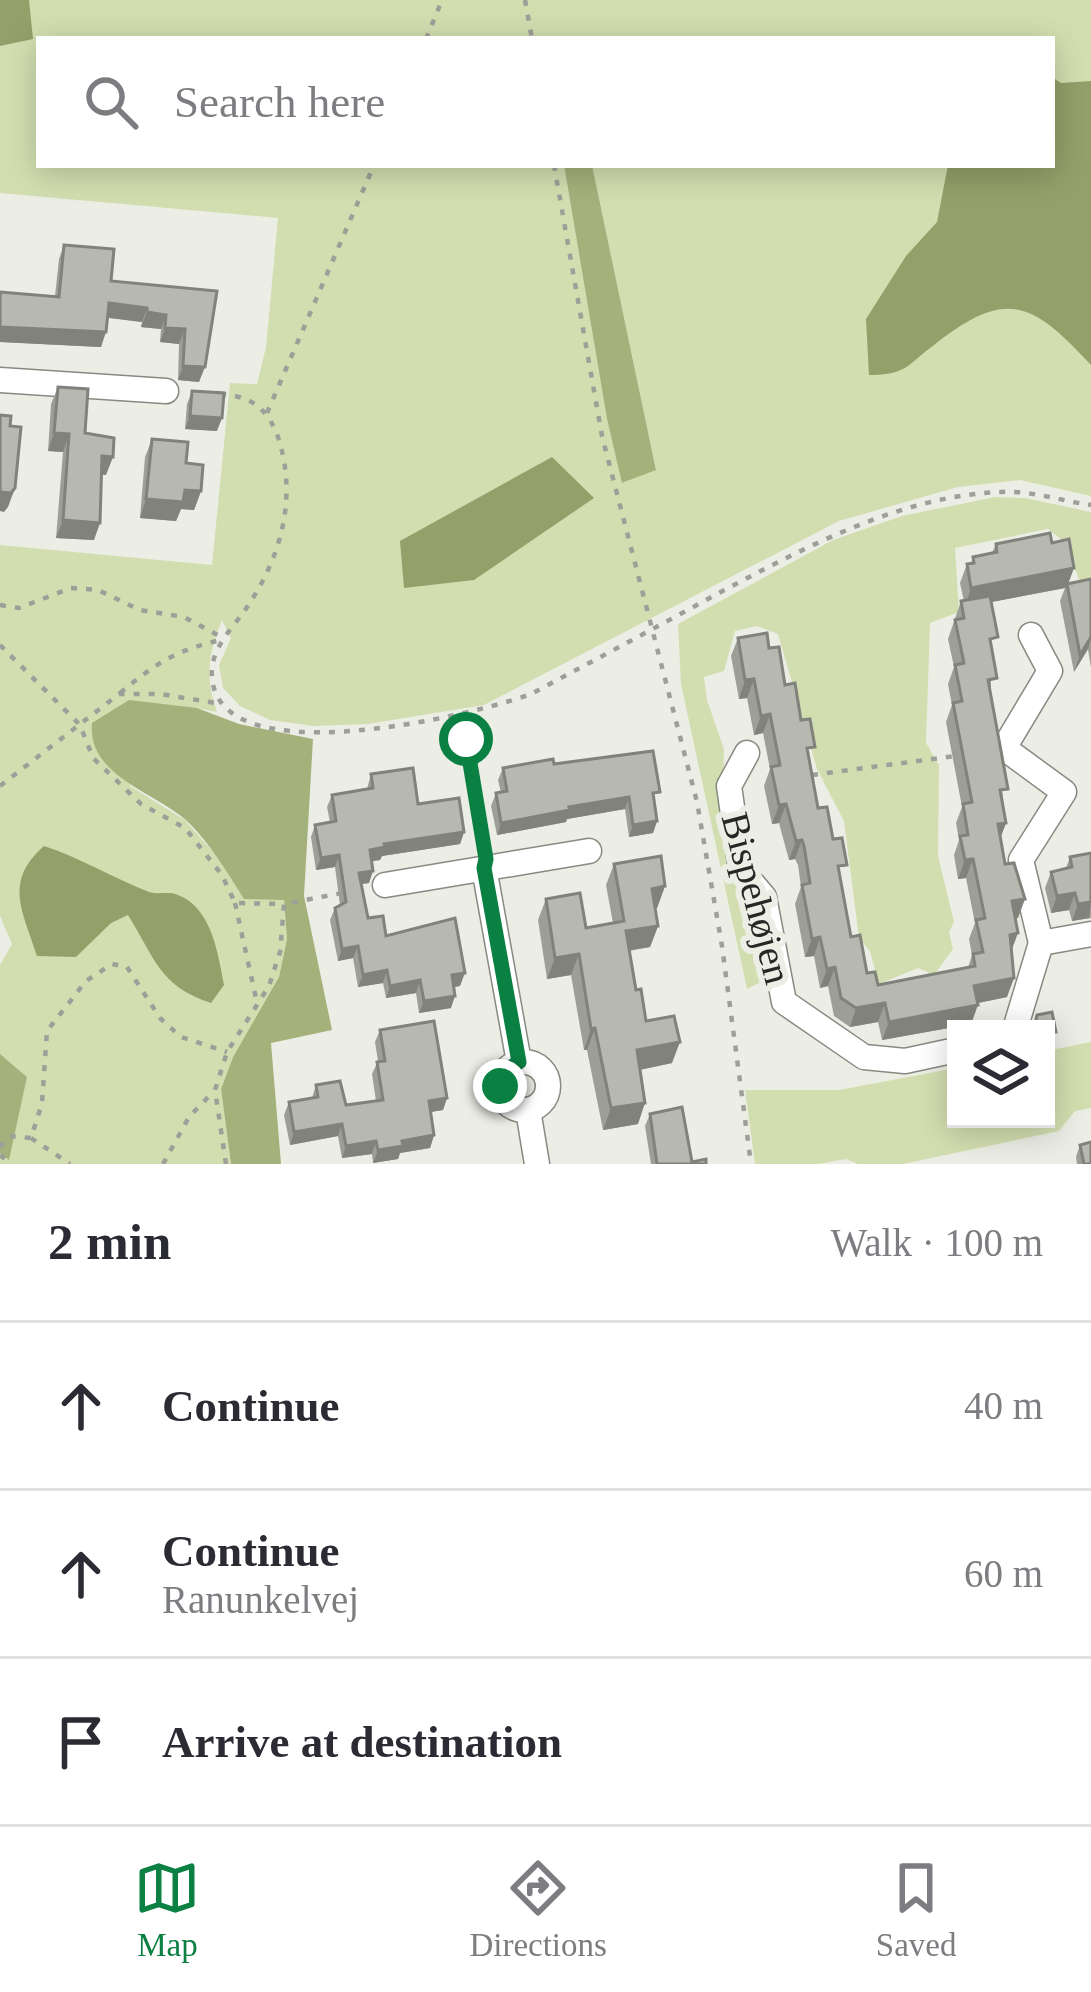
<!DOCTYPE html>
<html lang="en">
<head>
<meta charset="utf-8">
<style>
	:root { --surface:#fff; --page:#f7f7f7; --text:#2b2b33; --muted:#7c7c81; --line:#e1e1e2; --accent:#0b8043 }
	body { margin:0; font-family:"Times New Roman",serif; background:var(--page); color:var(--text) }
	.controls { position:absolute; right:36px; bottom:36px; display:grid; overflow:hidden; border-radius:0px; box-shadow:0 6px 30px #0003 }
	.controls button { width:108px; height:108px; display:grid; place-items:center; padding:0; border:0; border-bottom:3px solid var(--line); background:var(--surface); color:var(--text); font:60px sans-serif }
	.stop { position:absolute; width:36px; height:36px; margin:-27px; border:9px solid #0b8043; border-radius:50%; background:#fff }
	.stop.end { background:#0b8043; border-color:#fff; box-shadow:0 3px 12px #0008 }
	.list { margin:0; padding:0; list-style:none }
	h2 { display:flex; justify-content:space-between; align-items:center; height:156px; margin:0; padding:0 48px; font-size:51px }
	h2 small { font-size:39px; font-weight:400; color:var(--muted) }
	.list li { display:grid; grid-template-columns:78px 1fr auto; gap:36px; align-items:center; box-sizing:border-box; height:168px; padding:0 48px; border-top:3px solid var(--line) }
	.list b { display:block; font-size:45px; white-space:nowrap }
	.list p { margin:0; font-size:39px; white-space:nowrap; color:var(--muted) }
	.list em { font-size:39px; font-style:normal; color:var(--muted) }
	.icon { flex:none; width:66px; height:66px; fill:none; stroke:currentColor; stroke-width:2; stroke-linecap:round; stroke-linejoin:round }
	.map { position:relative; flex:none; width:1091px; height:1164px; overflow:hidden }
	.search { position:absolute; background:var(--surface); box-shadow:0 6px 30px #0003; left:36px; right:36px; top:36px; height:132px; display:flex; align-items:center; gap:30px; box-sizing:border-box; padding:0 42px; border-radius:0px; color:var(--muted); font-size:45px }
	.sheet { height:660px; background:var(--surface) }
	nav { display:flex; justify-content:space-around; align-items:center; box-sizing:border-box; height:168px; border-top:3px solid var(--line); background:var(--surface); font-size:33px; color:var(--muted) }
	nav a { display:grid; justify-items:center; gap:6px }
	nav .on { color:var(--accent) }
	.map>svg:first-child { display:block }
</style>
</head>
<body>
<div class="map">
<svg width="1091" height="1164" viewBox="0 0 1091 1164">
	<rect width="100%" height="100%" fill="#eceee5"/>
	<!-- green -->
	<g fill="#d3deb0" fill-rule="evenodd">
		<path d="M0,0H1091V496L1020,480L958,487L839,521L484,705L368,724L314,726L270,720L240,706L223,688L219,665L231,638L222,620C208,654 205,677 217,712L197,708L130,786L185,820L215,854L284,899L287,939L279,977L233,1057L221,1089L231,1164H0V1153L8,1159L27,1077L0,1054V965L12,944L0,916V545L212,565L230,383L257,384L266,347L278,218L0,193ZM39,39H1052V165H592L656,469L623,483L607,419L564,165H39Z"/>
		<path d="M995,497L1025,498L1091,512V584L1081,585L1066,543L1048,529L955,548L959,612L930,623L926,743L939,765L938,856L954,922L949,932L953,949L934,975L918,968L879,984L870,951L859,938L844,821L817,769L778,634L757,626L735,631L724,671L704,677L707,700L724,749L723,785L739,873L769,978L747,989L681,684L678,624L833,540L902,516Z"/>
		<path d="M1091,1042V1108L1075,1111L1059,1131L903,1164H858L846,1159L818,1164H755L745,1090H839L956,1068V1119H1046V1051Z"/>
	</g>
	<!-- forest -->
	<g fill="#a5b17b">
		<path d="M564,165H592L656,470L622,483L607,419Z"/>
		<path d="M129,700L197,708L239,724L313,739L304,896L332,1030L271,1043L281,1164H231L221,1089L233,1057L279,977L287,939L284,900L244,899C227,872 210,843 187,821C155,792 87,776 92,723Z"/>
		<path d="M0,1054L27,1077L9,1160L0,1153Z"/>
	</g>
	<!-- water -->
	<g fill="#949f6a">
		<path d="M0,0H29L33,39L0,46Z"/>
		<path d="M1052,77L1061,83L1091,81V365C1032,302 1007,287 934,345C906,366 906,375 869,375L866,319L906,256L937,222L948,165H1052Z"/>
		<path d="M552,457L594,498L474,580L404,588L400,541Z"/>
		<path d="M44,846C81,858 113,878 149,892C158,895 169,891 178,895C212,908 218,954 224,985L211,1003C159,986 155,958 128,915L111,923L76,957L37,956C23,911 3,882 44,846Z"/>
	</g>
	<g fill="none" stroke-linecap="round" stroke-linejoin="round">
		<defs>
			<g id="minor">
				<path d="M0,380L166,391"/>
				<path d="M1031,635L1050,671L1004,748L1064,792L1021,860L1041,943L1091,934"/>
				<path d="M747,753L729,786L741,870L764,897L784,1002L864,1057L905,1061L956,1050"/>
				<path d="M484,868L519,1062"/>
				<path d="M385,885L589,851"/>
				<path d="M1015,1029L1041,943"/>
				<circle cx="524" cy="1086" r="24"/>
				<path d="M528,1110L537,1164"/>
			</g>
		</defs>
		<!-- minor casing -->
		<use href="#minor" stroke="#888a81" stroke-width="27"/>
		<!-- path -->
		<g stroke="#9d9f98" stroke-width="4.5" stroke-dasharray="6 9" stroke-linecap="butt">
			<path d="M525,0L532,39"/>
			<path d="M426,39L442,0"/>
			<path d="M554,165L602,436L697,802L722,946L751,1164"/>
			<path d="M220,394C253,396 269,410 279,440C298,503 279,562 243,613C231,629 214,647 212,668C204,781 475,715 531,694C593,661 655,628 717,594C804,548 900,496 1000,492C1031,490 1061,501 1091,505"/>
			<path d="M267,413L374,165"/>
			<path d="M0,605L19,608L71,588L98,590L140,610L184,617L225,639"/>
			<path d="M0,645L80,725L93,758L141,804L185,828L222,875L235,903L284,904"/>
			<path d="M120,693C156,663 178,649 225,639"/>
			<path d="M457,716L466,739L484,845"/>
			<path d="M812,775L955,756"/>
			<path d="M0,786L119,694H160L222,704"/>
			<path d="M235,903L257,1003"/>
			<path d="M31,1138L70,1164"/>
			<path d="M0,1147L9,1136L31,1138L42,1103L47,1031L86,981L112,964L127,967L160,1018L181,1037L227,1052"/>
			<path d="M0,1155L11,1164"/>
			<path d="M163,1164L189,1117L214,1091"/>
			<path d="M226,1164L215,1090L227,1052L269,986L280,952L284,904L342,893"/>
		</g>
		<!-- minor -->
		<use href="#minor" stroke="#fff" stroke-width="24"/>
	</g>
	<!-- wall -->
	<g fill="#9d9f97">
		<path d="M64,245L111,281L217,291L199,382L178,380L179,344L160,342L161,329L141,327L142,322L108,318L101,347L0,342V292L55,296L59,259Z"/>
		<path d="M58,387L106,475L102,474L94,540L56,538L63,452L48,451L51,404Z"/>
		<path d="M192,391L217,431L185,429L187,404Z"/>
		<path d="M152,439L186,463L201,491L194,510L181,509L176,521L140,518L145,457Z"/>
		<path d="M1052,543L1069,583L1091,579V668L1088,649L1074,672L1060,601L1065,588L991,602V695L1006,823L1000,839L1018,918H1015L1007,997L978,1003L971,1024L882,1040L878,1022L850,1027L834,1016L828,986L820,988L814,956L805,957L795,904L801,887L798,865L795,859L789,860L779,823L772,824L764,786L770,769L763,733L754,735L747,698L739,699L731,656L738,638L769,648L785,685L810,762L818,808L841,881L851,937L867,973L878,985L968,968L972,955L969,939L975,923L966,878L958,879L954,855L959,840L956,823L962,807L946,722L952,705L948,684L954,667L948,639L961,601H964L960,583L967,564H971L973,557L992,553L996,544Z"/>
		<path d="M554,764L655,804L657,821L653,833L629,837L625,809L567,819L566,822L497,835L491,806L496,793H501L498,780L503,768Z"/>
		<path d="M371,774L464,832L460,844L382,856L380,860L372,861L369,883L361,884L368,918L386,936L460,986L454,987L451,1008L419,1013L416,993L386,998L383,983L358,987L353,958L338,961L330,920L335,908L340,905L335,867L316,870L311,837L315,825L330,822L327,807L332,795L367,789Z"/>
		<path d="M1091,853V918L1072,921L1069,910L1051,913L1045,888L1051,872L1066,868L1070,857Z"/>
		<path d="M614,864L665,886L657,908H655L658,926L650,947L629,951L636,990L646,1021L672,1063L640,1070L638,1124L603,1130L587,1050H584L571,975L547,979L538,920L546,899L586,928L613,923L606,885Z"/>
		<path d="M380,1030L447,1098L443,1110L431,1112L434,1135L430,1148L400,1153L398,1159L373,1163L372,1154L342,1158L338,1136L290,1145L284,1115L289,1102L312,1098L316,1085L346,1105L376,1101L372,1074L378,1061L375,1042Z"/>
		<path d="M650,1114L692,1162L706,1164H651L645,1126Z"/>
		<path d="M1080,1145L1091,1164H1077L1076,1157Z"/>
	</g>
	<!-- shaded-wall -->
	<g fill="#80827b">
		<path d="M109,303L147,308L142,322L104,317Z"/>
		<path d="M147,312L166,315L161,329L141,327Z"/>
		<path d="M0,327L106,332L101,347L0,342Z"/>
		<path d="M165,328L185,329L179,344L160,342Z"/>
		<path d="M183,366L205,367L199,382L178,380Z"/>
		<path d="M190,416L222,418L217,431L185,429Z"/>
		<path d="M54,433L69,434L63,452L48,451Z"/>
		<path d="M102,456L113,457L106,475L96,474Z"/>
		<path d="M15,488L8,507L4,512L0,511V492Z"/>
		<path d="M185,490L201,491L194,510L181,509L176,521L140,518L146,499Z"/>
		<path d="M63,520L100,523L94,540L56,538Z"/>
		<path d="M1074,568L1067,587V584L1065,588L965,607L971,588Z"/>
		<path d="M1091,637L1088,649L1074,672L1080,655Z"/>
		<path d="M754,679L747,698L739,699L745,680Z"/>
		<path d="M770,714L763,733L754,735L761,716Z"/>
		<path d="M629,797L625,809L567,819L566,822L497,835L501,823L569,807Z"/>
		<path d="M786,804L779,823L772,824L779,805Z"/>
		<path d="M657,821L653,833L629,837L633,825Z"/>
		<path d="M1006,823L999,841L998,824Z"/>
		<path d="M464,832L460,844L382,856L380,860L366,862L370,850L384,844Z"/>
		<path d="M802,840L795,859L789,860L796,841Z"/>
		<path d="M339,855L335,867L316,870L321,858Z"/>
		<path d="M973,859L966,878L958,879L965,860Z"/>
		<path d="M373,871L369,883L355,885L359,873Z"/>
		<path d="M665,886L657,908L644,910L652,889Z"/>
		<path d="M1075,893L1069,910L1051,913L1057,896Z"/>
		<path d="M1025,899L1018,918L1005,920L1012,901Z"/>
		<path d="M1091,902L1089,918L1072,921L1078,904Z"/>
		<path d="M658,926L650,947L618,952L626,931Z"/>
		<path d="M1018,933L1011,952L1010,935Z"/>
		<path d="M820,937L814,956L805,957L812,939Z"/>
		<path d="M358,946L353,958L338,961L342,949Z"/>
		<path d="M579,954L571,975L547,979L555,958Z"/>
		<path d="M835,967L828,986L820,988L827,969Z"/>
		<path d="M387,970L383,983L358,987L363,975Z"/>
		<path d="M465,973L460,986L447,988L452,975Z"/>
		<path d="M1014,978L1007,997L968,1005L974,986Z"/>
		<path d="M420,980L416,993L386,998L390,986Z"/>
		<path d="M455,996L451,1008L419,1013L424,1001Z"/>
		<path d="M885,1003L878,1022L850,1027L856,1008Z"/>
		<path d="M978,1005L971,1024L882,1040L889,1022Z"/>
		<path d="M595,1028L587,1050H584L591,1029Z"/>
		<path d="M680,1042L672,1063L629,1072L637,1050Z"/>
		<path d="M447,1098L443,1110L424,1113L429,1101Z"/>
		<path d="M645,1103L638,1124L603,1130L611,1108Z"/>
		<path d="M342,1124L338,1136L290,1145L294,1132Z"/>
		<path d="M434,1135L430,1148L400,1153L398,1159L373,1163L378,1150L402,1141Z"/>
		<path d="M376,1141L372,1154L342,1158L346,1146Z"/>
	</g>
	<!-- building -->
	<g fill="#b7b9b0" stroke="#80827b" stroke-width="3">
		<path d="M64,245L114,249L111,281L217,291L205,367L183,366L185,329L165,328L166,315L147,312V308L109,303L106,332L0,327V292L59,297Z"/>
		<path d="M58,387L88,389L85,433L114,438L113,457L102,456L100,523L63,520L69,434L54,433Z"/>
		<path d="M192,391L224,393L222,418L190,416Z"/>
		<path d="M0,415L11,416L10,426L21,427L15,488L11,493L0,492Z"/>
		<path d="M152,439L188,442L186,463L203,465L201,491L185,490L183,502L146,499Z"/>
		<path d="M1050,533L1052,543L1069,539L1074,568L971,588L967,564L974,563L973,557L997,552L996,544Z"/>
		<path d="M1091,579V637L1080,655L1067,584Z"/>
		<path d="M990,596L998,637L990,639L997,678L988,680L1008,789L1000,790L1006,823L998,824L1005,864L1014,863L1025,899L1012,901L1018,933L1010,935L1014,978L974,986L978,1005L889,1022L885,1003L856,1008L841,998L835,967L827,969L820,937L812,939L802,885L810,883L804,846L802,840L796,841L786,804L779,805L771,767L780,765L770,714L761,716L754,679L745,680L738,638L767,633L769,648L779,647L785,685L795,683L801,720L810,719L815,747L807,748L818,808L827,807L833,839L842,838L847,865L838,866L851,937L860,935L867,973L875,972L878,985L975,966L973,954L983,952L976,920L985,918L973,859L965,860L960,836L968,835L963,804L972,802L953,703L962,701L955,665L964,663L955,620L964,618L961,601Z"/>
		<path d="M653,751L660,792L653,793L657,821L633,825L629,797L569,807L570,810L501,823L496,793L507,791L503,768L553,759L554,764Z"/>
		<path d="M413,768L418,804L459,798L464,832L384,844L385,847L370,850L373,871L359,873L368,918L383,916L386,936L455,918L465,973L452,975L455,996L424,1001L420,980L390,986L387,970L363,975L358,946L342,949L335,908L346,902L339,855L321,858L315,825L336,821L332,795L373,788L371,774Z"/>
		<path d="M1091,853V902L1078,904L1075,893L1057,896L1051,872L1072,867L1070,857Z"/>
		<path d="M661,856L665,886L652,889L658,926L626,931L636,990L641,989L646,1021L674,1016L680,1042L637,1050L645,1103L611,1108L595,1028L591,1029L579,954L555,958L546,899L580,893L586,928L624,921L614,864Z"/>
		<path d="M1052,1012L1056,1032L1046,1033V1029H1034L1037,1015Z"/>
		<path d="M434,1021L447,1098L429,1101L434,1135L402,1141L403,1146L378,1150L376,1141L346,1146L342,1124L294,1132L289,1102L318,1097L316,1085L340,1081L346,1105L383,1100L377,1062L385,1061L380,1030Z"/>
		<path d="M682,1107L692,1162L706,1159V1164H657L650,1114Z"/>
		<path d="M1091,1142V1164H1084L1080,1145Z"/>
	</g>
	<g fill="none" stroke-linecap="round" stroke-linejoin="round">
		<!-- route -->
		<path stroke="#0b8043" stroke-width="15" d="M466,739L486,859L484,868L519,1062L505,1071L500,1086"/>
	</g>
	<g text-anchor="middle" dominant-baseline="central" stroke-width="12" stroke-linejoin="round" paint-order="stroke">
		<!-- street labels -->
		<g font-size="39" fill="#272825" stroke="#eceee5">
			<text transform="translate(757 898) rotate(75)">Bispehøjen</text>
		</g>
	</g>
</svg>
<div class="controls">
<button><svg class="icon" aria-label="layers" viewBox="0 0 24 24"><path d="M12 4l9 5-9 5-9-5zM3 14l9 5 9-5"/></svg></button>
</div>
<div class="stop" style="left:466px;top:739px"></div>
<div class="stop end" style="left:500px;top:1086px"></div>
<div class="search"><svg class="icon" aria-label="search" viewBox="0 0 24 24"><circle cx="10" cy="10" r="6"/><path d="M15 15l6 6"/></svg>Search here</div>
</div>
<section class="sheet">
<h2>2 min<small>Walk · 100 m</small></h2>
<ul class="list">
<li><svg class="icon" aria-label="ahead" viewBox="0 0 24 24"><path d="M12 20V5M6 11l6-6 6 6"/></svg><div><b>Continue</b></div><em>40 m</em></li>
<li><svg class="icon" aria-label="ahead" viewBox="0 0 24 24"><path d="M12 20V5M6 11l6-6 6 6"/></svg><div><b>Continue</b><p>Ranunkelvej</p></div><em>60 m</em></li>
<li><svg class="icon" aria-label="arrive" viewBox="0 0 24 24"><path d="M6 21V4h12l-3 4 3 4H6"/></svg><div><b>Arrive at destination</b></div></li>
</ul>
</section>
<nav>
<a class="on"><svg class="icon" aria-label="map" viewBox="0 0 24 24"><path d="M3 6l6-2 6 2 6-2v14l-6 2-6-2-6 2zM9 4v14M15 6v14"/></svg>Map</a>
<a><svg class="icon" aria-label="directions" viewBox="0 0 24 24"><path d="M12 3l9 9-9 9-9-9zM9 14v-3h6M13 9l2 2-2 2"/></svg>Directions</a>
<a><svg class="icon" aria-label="saved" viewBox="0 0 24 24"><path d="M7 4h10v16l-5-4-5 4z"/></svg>Saved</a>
</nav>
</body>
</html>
